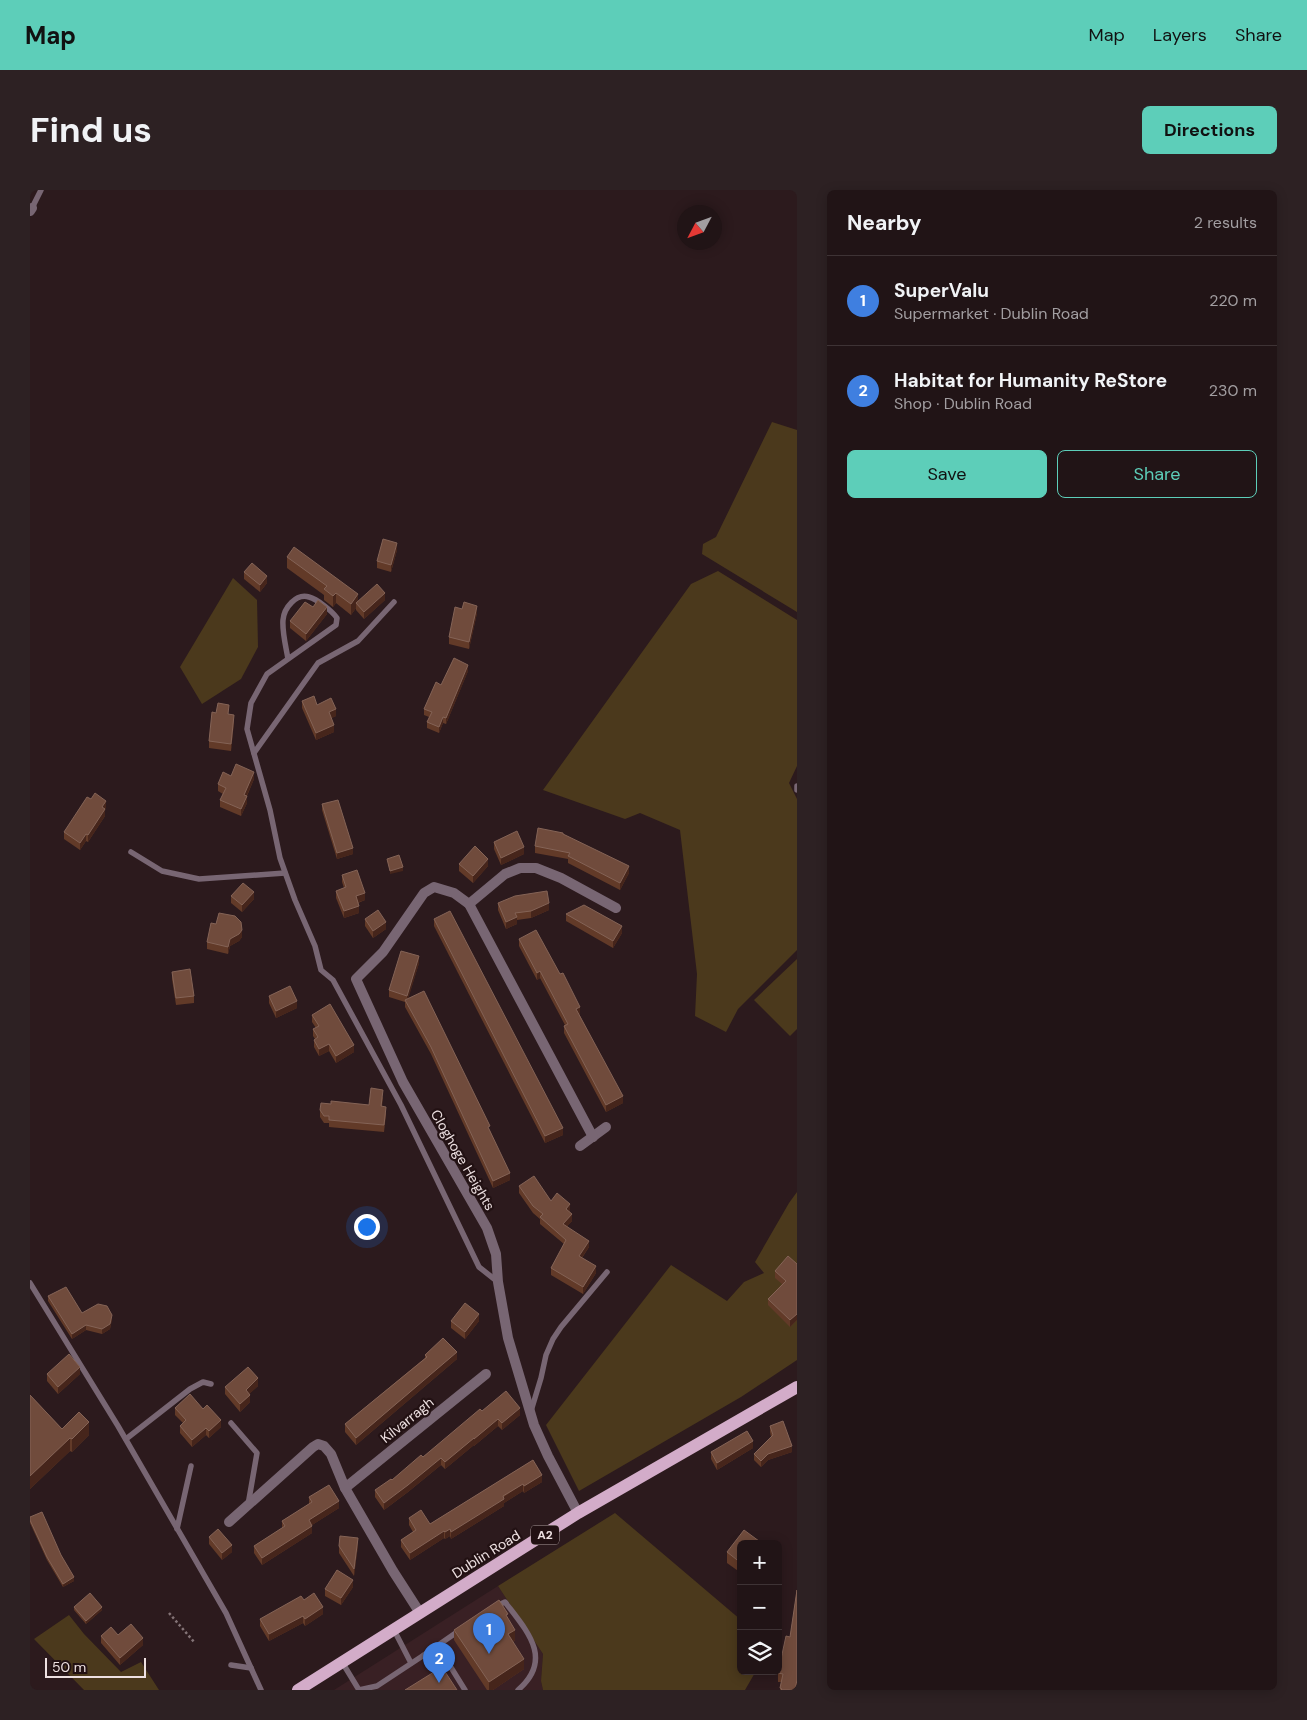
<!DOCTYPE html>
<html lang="en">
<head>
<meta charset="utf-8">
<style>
	:root { --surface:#211416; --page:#2d2123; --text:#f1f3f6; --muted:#a29ea1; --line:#3e3335; --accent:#5dceb9 }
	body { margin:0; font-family:"DM Sans",sans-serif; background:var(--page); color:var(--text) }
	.controls { position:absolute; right:15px; bottom:15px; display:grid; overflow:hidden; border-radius:8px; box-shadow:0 2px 12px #0003 }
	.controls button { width:45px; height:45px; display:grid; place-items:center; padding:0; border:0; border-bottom:1px solid var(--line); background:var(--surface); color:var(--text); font:25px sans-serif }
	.compass { position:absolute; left:647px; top:15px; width:45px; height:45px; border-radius:50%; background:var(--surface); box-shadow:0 2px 12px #0003; rotate:229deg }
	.scale { position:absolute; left:15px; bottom:12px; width:101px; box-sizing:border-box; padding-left:5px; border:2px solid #ede0e1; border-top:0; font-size:14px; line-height:18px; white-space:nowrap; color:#ede0e1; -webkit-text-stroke:4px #221113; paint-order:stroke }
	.you { position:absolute; left:336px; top:1036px; width:18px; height:18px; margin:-12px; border:4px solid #fff; border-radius:50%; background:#1a73e8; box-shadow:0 0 0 8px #1a73e833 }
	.badge { display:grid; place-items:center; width:32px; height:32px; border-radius:50%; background:var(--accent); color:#fff; font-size:16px; font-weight:700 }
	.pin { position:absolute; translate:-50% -41px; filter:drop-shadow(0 1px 2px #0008) }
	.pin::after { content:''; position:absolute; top:26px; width:18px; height:15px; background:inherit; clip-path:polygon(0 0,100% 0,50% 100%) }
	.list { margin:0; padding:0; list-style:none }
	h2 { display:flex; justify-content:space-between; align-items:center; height:65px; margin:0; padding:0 20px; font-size:21px }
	h2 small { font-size:16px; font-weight:400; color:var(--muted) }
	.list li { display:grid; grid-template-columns:32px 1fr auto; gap:15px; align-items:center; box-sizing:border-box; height:90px; padding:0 20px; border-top:1px solid var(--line) }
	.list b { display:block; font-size:19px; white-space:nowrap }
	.list p { margin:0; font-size:16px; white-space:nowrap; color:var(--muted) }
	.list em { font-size:16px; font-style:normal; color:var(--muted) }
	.actions { display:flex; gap:10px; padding:15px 20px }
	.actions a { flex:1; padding:11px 0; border:1px solid var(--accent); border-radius:8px; text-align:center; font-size:18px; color:var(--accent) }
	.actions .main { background:var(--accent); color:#111 }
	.icon { flex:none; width:28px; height:28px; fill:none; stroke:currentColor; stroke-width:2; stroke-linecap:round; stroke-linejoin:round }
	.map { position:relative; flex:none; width:767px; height:1500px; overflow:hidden; border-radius:8px }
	header { display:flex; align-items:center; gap:30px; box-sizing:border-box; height:70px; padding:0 25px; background:var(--accent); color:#111 }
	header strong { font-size:24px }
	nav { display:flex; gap:28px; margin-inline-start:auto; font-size:18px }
	.intro { display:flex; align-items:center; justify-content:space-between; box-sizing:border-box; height:120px; padding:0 30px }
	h1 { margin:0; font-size:35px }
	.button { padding:12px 22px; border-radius:8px; background:var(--accent); color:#111; font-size:18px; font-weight:700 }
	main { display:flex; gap:30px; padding:0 30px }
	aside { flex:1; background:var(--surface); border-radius:8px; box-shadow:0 2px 12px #0003 }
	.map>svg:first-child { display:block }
</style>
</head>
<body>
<header>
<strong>Map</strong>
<nav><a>Map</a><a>Layers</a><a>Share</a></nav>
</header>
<div class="intro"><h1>Find us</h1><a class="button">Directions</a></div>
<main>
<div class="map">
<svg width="767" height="1500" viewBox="0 0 767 1500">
	<rect width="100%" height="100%" fill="#2c1a1d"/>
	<!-- built -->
	<path fill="#392024" d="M468,1396L513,1464L511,1491L513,1500H304Z"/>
	<!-- green -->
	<g fill="#4b391c">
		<path d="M742,232L767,240V422L672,364L673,354L686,347Z"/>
		<path d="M688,381L767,430V576L759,593L767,609V760L708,819L696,842L665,826L667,784L650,640L610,623L595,629L513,600L661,394Z"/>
		<path d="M203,388L227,410L228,457L211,489L172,514L150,477Z"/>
		<path d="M767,769V839L760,846L724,810Z"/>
		<path d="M767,1002V1170L711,1207L549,1301L516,1235L641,1075L697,1111L714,1092L734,1083L725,1072L759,1013Z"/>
		<path d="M585,1323L711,1430V1481H726L715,1500H513L511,1491L513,1464L468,1396Z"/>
		<path d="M39,1425L54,1444L91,1482L111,1472L129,1500H54L4,1449Z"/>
	</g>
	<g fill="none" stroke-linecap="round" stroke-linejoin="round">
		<!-- path -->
		<path stroke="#837376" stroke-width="2.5" stroke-dasharray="2.5 2.5" stroke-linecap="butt" d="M139,1423L165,1453"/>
		<!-- lane -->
		<g stroke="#786673" stroke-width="5.5">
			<path d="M2,18L11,0"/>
			<path d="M258,469C256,457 252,442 253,430C254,418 266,403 279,407C287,409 302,421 307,428L306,435L237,484L221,513L217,539L240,620L250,668L265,710L285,756L291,780L303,790L371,915L449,1077L468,1092"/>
			<path d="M224,563L288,473L328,451L364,412"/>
			<path d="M767,596V600"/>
			<path d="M101,662L132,681L169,689L255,683"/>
			<path d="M0,1093L88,1236L196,1423L231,1500"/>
			<path d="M501,1221L511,1188L516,1165L523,1149L531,1137L577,1082"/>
			<path d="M201,1233L227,1263L218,1315"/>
			<path d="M96,1249L160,1199L173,1192L181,1194"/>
			<path d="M147,1339L161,1276"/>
			<path d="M464,1417L475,1412C497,1441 524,1469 488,1500"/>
			<path d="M364,1440L381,1473"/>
			<path d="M394,1465L430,1440"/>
			<path d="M312,1472L329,1500"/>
			<path d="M201,1475L221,1478"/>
			<path d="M329,1500L347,1496L394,1465H406L417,1471L435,1500"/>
		</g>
		<!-- street -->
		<g stroke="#786673" stroke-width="10">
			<path d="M0,21L2,18"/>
			<path d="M439,714L475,684L490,678H506L531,688L586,718"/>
			<path d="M550,956L576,937"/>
			<path d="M315,1298L456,1184"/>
			<path d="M548,1323L518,1266L504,1235L478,1148L468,1092L466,1064L457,1038L373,892L326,789L353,762L394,703L404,697L424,703L439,714L563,947"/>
			<path d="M199,1332L283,1257L288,1254L294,1256L301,1264L315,1298L363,1381L390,1423"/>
		</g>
		<!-- primary -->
		<path stroke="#d3acc9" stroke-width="12" d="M268,1500L548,1323L767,1197"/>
	</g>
	<!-- wall -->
	<g fill="#623a28">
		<path d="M367,360L361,382L347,378V371Z"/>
		<path d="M257,367L328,411L355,410L334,429L326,420V418L321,425L306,413L303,417L294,410V405L257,378Z"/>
		<path d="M214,382L237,393L230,402L214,389Z"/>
		<path d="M283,417L297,424L276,451L260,438V431Z"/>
		<path d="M447,423L439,459L419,454V447Z"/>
		<path d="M438,481L416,534L413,533L409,543L397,538V532L399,527L394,525V519L411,495Z"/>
		<path d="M272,511L287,515L306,526L301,528L304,542L286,550L272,518Z"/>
		<path d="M199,524L204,532L201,561L179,558V551Z"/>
		<path d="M201,586L224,589L217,606V613L211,626L190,617V610L193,604L188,601V594Z"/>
		<path d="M292,614L323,664L307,669L292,620Z"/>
		<path d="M76,618L75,619V626L58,652L56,651L50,660L34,649V642Z"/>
		<path d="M533,644L599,683L590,700L538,673V669L505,663V656Z"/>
		<path d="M464,652L494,664L471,675L464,659Z"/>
		<path d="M429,674L458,676L443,693L429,681Z"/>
		<path d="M312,685L335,710L328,713L329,723L314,728L306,708V701L314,698L312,692Z"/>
		<path d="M201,706L224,709L212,722L201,713Z"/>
		<path d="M468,713L519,720L501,728L487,730V734L476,739L468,720Z"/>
		<path d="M536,724L592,743L583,758L536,731Z"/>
		<path d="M335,729L356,739L343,748L335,736Z"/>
		<path d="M404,729L533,945L515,953L404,736Z"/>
		<path d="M212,747L209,751L200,756L198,764L177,759V752Z"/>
		<path d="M489,749L550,824H549L593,913L576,922L534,843V836L535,835L510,788L507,790L489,756Z"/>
		<path d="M389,773L378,808L460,941L480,990L463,998L401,864L375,817V812L359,807V800Z"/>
		<path d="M142,782L164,806V813L146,815L142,789Z"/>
		<path d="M239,806L267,818L246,828L239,813Z"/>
		<path d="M282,825L324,862L306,873L299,861L289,866L284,857V850L285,849L283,846V839L286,838L282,832Z"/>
		<path d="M353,907L352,916L356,924L354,942L299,937V933H294L290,927V920L301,914L339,915Z"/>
		<path d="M489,996L521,1011L540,1021L539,1022L542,1031L537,1036L559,1057L552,1068L566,1083L553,1104L521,1085V1078L534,1054L510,1034V1029L503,1023L489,1003Z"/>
		<path d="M767,1074V1130L760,1137L738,1115V1109L752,1094L745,1088V1081Z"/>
		<path d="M18,1106L52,1123L82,1129L80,1139L72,1144L56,1140L42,1149L18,1111Z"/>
		<path d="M421,1131H449L435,1149L421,1138Z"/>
		<path d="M395,1165L427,1169L326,1255L315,1242V1234L395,1168Z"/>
		<path d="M17,1184H50L28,1204L17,1191Z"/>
		<path d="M228,1196L219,1204L220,1212L210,1222L195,1204V1197Z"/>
		<path d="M0,1205L32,1239L59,1245L42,1262L40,1261L0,1299Z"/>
		<path d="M145,1218L173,1219L191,1237L179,1248L176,1245L162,1257L150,1243V1236L153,1233L145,1225Z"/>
		<path d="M452,1221L490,1225L472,1240L468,1236L444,1256V1255L415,1279L411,1275L378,1302L354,1320L345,1307V1300L362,1290L393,1267Z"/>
		<path d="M740,1236L762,1262L738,1270L731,1277L724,1270V1264L741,1247L740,1242Z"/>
		<path d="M723,1258L687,1280L681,1269V1262Z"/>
		<path d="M503,1270L512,1292L494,1303L493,1301L474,1313V1316L421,1349L420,1346L415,1349L414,1348L380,1370L371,1357V1350L383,1342L379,1335V1328L400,1334Z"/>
		<path d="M279,1307L309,1318L282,1335V1343L232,1375L224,1363V1356L252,1338V1331L279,1314Z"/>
		<path d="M0,1327L31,1365L44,1391L33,1397L17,1370L0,1333Z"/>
		<path d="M179,1347L202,1362L192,1370L179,1354Z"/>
		<path d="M711,1354V1383L697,1373V1362Z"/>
		<path d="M328,1355L324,1386L309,1363V1356Z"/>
		<path d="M323,1397L311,1415L295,1406V1399Z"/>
		<path d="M767,1400V1500H750L751,1492H748V1483L760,1447Z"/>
		<path d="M274,1410L293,1424L275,1436L273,1433L239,1451L230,1436V1429Z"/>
		<path d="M44,1417L72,1420L56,1434L44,1420Z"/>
		<path d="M478,1428L485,1450L483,1452L494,1479L463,1500H457L424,1450V1440Z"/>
		<path d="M88,1445L113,1455L90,1475L71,1453V1446Z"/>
	</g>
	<!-- shaded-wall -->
	<g fill="#46251b">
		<path d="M367,353V360L361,382V375Z"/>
		<path d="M237,386V393L230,402V395Z"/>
		<path d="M306,403V413L303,417V406Z"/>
		<path d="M355,403V410L334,429V422Z"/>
		<path d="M328,404V415L326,413V418L321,425V414Z"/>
		<path d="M447,416V423L439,459V452Z"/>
		<path d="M297,417V424L276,451V444Z"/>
		<path d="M438,475V481L416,534V528Z"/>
		<path d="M306,519V526L299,530V522Z"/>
		<path d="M204,525V532L201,561V554Z"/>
		<path d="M413,527V533L409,543V537Z"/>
		<path d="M304,535V542L286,550V543Z"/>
		<path d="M224,582V589L214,612V605Z"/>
		<path d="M217,606V613L211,626V619Z"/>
		<path d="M76,611V618L72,624V617Z"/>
		<path d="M75,619V626L58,652V645Z"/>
		<path d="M56,644V651L50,660V653Z"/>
		<path d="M494,657V664L471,675V668Z"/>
		<path d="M323,658V664L307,669V663Z"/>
		<path d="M458,669V676L443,693V686Z"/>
		<path d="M599,676V683L590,700V693Z"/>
		<path d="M373,677V681L360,684V681Z"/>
		<path d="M224,702V709L212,722V715Z"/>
		<path d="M335,703V710L326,713V706Z"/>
		<path d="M519,713V720L501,728V721Z"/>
		<path d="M329,716V723L314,728V721Z"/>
		<path d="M487,727V734L476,739V732Z"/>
		<path d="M356,732V739L343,748V741Z"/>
		<path d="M592,736V743L583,758V751Z"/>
		<path d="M212,740V747L209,751L200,756L198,764V757L200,749Z"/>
		<path d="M389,766V773L377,813V806Z"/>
		<path d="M510,781V788L507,790V783Z"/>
		<path d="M267,811V818L246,828V821Z"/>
		<path d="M550,817V824L546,826V819Z"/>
		<path d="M299,854V861L289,866V859Z"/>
		<path d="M324,855V862L306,873V866Z"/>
		<path d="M593,906V913L576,922V915Z"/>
		<path d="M533,938V945L515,953V946Z"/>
		<path d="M480,983V990L463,998V991Z"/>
		<path d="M540,1014V1021L536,1025V1019Z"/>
		<path d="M542,1024V1031L533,1041V1034Z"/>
		<path d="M559,1051V1057L549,1072V1066Z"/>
		<path d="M566,1076V1083L553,1104V1097Z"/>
		<path d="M449,1124V1131L435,1149V1142Z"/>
		<path d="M767,1124V1130L760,1137V1130Z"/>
		<path d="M82,1125V1129L80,1139L72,1144V1139Z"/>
		<path d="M56,1135V1140L42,1149V1144Z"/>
		<path d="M427,1162V1169L326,1255V1248Z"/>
		<path d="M50,1177V1184L28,1204V1197Z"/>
		<path d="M228,1188V1196L216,1207V1200Z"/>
		<path d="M220,1205V1212L210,1222V1214Z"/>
		<path d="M490,1218V1225L472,1240V1233Z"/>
		<path d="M468,1229V1236L444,1256V1249Z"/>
		<path d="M191,1230V1237L179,1248V1241Z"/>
		<path d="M59,1232V1245L42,1262V1249Z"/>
		<path d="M176,1238V1245L162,1257V1250Z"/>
		<path d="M40,1248V1261L0,1299V1286Z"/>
		<path d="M444,1248V1255L415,1279V1272Z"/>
		<path d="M723,1251V1258L687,1280V1273Z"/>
		<path d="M762,1256V1262L738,1270L731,1277V1271L738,1264Z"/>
		<path d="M411,1268V1275L378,1302L354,1320V1313Z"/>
		<path d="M512,1285V1292L494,1303V1296Z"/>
		<path d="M493,1294V1301L474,1313V1316L421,1349V1342Z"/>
		<path d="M309,1311V1318L279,1337V1330Z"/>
		<path d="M282,1336V1343L232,1375V1368Z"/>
		<path d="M420,1339V1346L415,1349V1342Z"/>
		<path d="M414,1341V1348L380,1370V1363Z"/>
		<path d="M328,1348V1355L324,1386V1379Z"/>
		<path d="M202,1355V1362L192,1370V1363Z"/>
		<path d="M44,1387V1391L33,1397V1394Z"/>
		<path d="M323,1390V1397L311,1415V1408Z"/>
		<path d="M72,1417V1420L56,1434V1431Z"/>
		<path d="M293,1417V1424L275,1436V1429Z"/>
		<path d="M273,1426V1433L239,1451V1444Z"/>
		<path d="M485,1440V1450L478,1455V1444Z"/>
		<path d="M113,1448V1455L90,1475V1468Z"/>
		<path d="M494,1469V1479L463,1500H459V1492Z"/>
	</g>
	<!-- building -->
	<g fill="#704b3c" stroke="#846356">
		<path d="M353,349L367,353L361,375L347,371Z"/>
		<path d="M264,357L328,404L321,414L306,403L303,406L294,399L297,396L257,367Z"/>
		<path d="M222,373L237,386L230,395L214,382Z"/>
		<path d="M347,394L355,403L334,422L326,413Z"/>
		<path d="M288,410L297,417L276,444L260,431L275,412L283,417Z"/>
		<path d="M434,412L447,416L439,452L419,447L425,417L432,419Z"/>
		<path d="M424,468L438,475L416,528L413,527L409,537L397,532L402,522L394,519L406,492L411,495Z"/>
		<path d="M284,506L287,515L301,508L306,519L299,522L304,535L286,543L272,511Z"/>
		<path d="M188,513L199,515L198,524L204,525L201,554L179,551L182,522L186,523Z"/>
		<path d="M206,574L224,582L214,605L217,606L211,619L190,610L196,598L188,594L193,582L201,586Z"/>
		<path d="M65,603L76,611L72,617L75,619L58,645L56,644L50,653L34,642L57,607L61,609Z"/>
		<path d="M308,610L323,658L307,663L292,614Z"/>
		<path d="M508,638L533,643V644L599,676L590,693L538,666L540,663L505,656Z"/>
		<path d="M487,641L494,657L471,668L464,652Z"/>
		<path d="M445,656L458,669L443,686L429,674Z"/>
		<path d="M369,665L373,677L360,681L357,669Z"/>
		<path d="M327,680L335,703L326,706L329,716L314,721L306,701L316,697L312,685Z"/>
		<path d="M213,693L224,702L212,715L201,706Z"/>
		<path d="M517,701L519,713L501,721L485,723L487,727L476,732L468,713L485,706Z"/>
		<path d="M554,715L592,736L583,751L536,724Z"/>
		<path d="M348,720L356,732L343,741L335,729Z"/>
		<path d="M420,721L533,938L515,946L404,729Z"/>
		<path d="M189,723L205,726L211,732L212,740L209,744L200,749L198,757L177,752L181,733L186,734Z"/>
		<path d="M506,740L530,784L533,783L550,817L546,819L593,906L576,915L534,836L538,834L510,781L507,783L489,749Z"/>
		<path d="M371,761L389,766L377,806L359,800Z"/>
		<path d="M160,779L164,806L146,808L142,782Z"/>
		<path d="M260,796L267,811L246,821L239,806Z"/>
		<path d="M394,801L460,936L458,937L480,983L463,991L401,857L375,810Z"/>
		<path d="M300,814L324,855L306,866L299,854L289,859L284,850L288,847L283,839L289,836L282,825Z"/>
		<path d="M341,898L353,900L351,916L356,917L354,935L299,930V926H294L290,920L291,913L301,914V911L339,915Z"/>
		<path d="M504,986L521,1011L527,1003L540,1014L536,1019L542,1024L533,1034L559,1051L549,1066L566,1076L553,1097L521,1078L536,1050L510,1027L513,1024L503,1016L489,996Z"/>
		<path d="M758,1066L767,1074V1124L760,1130L738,1109L756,1091L745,1081Z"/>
		<path d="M36,1097L52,1123L68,1114L77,1116L82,1125L80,1134L72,1139L56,1135L42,1144L18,1106Z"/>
		<path d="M435,1113L449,1124L435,1142L421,1131Z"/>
		<path d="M413,1148L427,1162L326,1248L315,1234L397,1167L395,1165Z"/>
		<path d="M39,1164L50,1177L28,1197L17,1184Z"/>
		<path d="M218,1177L228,1188L216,1200L220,1205L210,1214L195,1197Z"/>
		<path d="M476,1201L490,1218L472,1233L468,1229L444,1249V1248L415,1272L411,1268L378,1295L354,1313L345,1300L361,1289L362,1290L391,1265L393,1267L450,1219L452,1221Z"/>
		<path d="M160,1204L173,1219L177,1215L191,1230L179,1241L176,1238L162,1250L150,1236L156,1230L145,1218Z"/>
		<path d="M0,1205L32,1239L49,1222L59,1232L42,1249L40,1248L0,1286Z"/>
		<path d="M753,1231L762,1256L738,1264L731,1271L724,1264L743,1245L740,1236Z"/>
		<path d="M717,1241L723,1251L687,1273L681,1262Z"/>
		<path d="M503,1270L512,1285L494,1296L493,1294L473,1306L474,1309L421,1342L420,1339L415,1342L414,1341L380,1363L371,1350L386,1340L379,1328L391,1320L400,1334Z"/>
		<path d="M299,1295L309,1311L279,1330L282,1336L232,1368L224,1356L255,1336L252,1331L282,1312L279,1307Z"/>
		<path d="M12,1322L31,1365L44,1387L33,1394L17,1367L0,1330V1327Z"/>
		<path d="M188,1339L202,1355L192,1363L179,1347Z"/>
		<path d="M714,1340L733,1354H711V1373L697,1362Z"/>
		<path d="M310,1346L328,1348L324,1379L309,1356Z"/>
		<path d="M307,1380L323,1390L311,1408L295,1399Z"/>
		<path d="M767,1400V1490L765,1500H751L752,1499L750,1498L753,1484L748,1483L756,1446L760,1447Z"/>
		<path d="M60,1403L72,1417L56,1431L44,1417Z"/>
		<path d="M284,1403L293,1417L275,1429L273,1426L239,1444L230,1429L271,1406L274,1410Z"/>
		<path d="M469,1410L478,1424L476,1425L485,1440L478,1444L494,1469L459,1492L424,1440Z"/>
		<path d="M101,1434L113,1448L90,1468L71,1446L81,1437L88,1445Z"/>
		<path d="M412,1477L427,1500H375Z"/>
	</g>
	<g text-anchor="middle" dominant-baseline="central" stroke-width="4.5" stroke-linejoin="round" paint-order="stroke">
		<!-- shield labels -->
		<rect fill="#221113" stroke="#b0a2a3" stroke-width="1" x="501" y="1335.5" width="28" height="19" rx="4"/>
		<g font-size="12" font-weight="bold" fill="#ede0e1">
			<text x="515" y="1345">A2</text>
		</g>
		<!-- street labels -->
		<g font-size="14" fill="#ede0e1" stroke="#221113">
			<text transform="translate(433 970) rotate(60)">Cloghoge Heights</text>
			<text transform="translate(377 1230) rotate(-39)">Kilvarragh</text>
			<text transform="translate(456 1364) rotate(-32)">Dublin Road</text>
		</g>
	</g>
</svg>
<div class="controls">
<button>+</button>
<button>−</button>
<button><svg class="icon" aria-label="layers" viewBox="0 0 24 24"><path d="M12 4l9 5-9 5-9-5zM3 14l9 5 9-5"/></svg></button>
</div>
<svg class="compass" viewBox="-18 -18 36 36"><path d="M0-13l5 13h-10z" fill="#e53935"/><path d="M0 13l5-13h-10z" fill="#a29ea1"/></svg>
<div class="scale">50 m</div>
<div class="you"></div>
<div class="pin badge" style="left:459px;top:1464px;background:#3f7fe0">1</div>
<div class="pin badge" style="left:409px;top:1493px;background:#3f7fe0">2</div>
</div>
<aside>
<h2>Nearby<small>2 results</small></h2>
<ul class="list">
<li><span class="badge" style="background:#3f7fe0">1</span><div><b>SuperValu</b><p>Supermarket · Dublin Road</p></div><em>220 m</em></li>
<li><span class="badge" style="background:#3f7fe0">2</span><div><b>Habitat for Humanity ReStore</b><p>Shop · Dublin Road</p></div><em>230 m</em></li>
</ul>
<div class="actions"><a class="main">Save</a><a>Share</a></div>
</aside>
</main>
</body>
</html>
